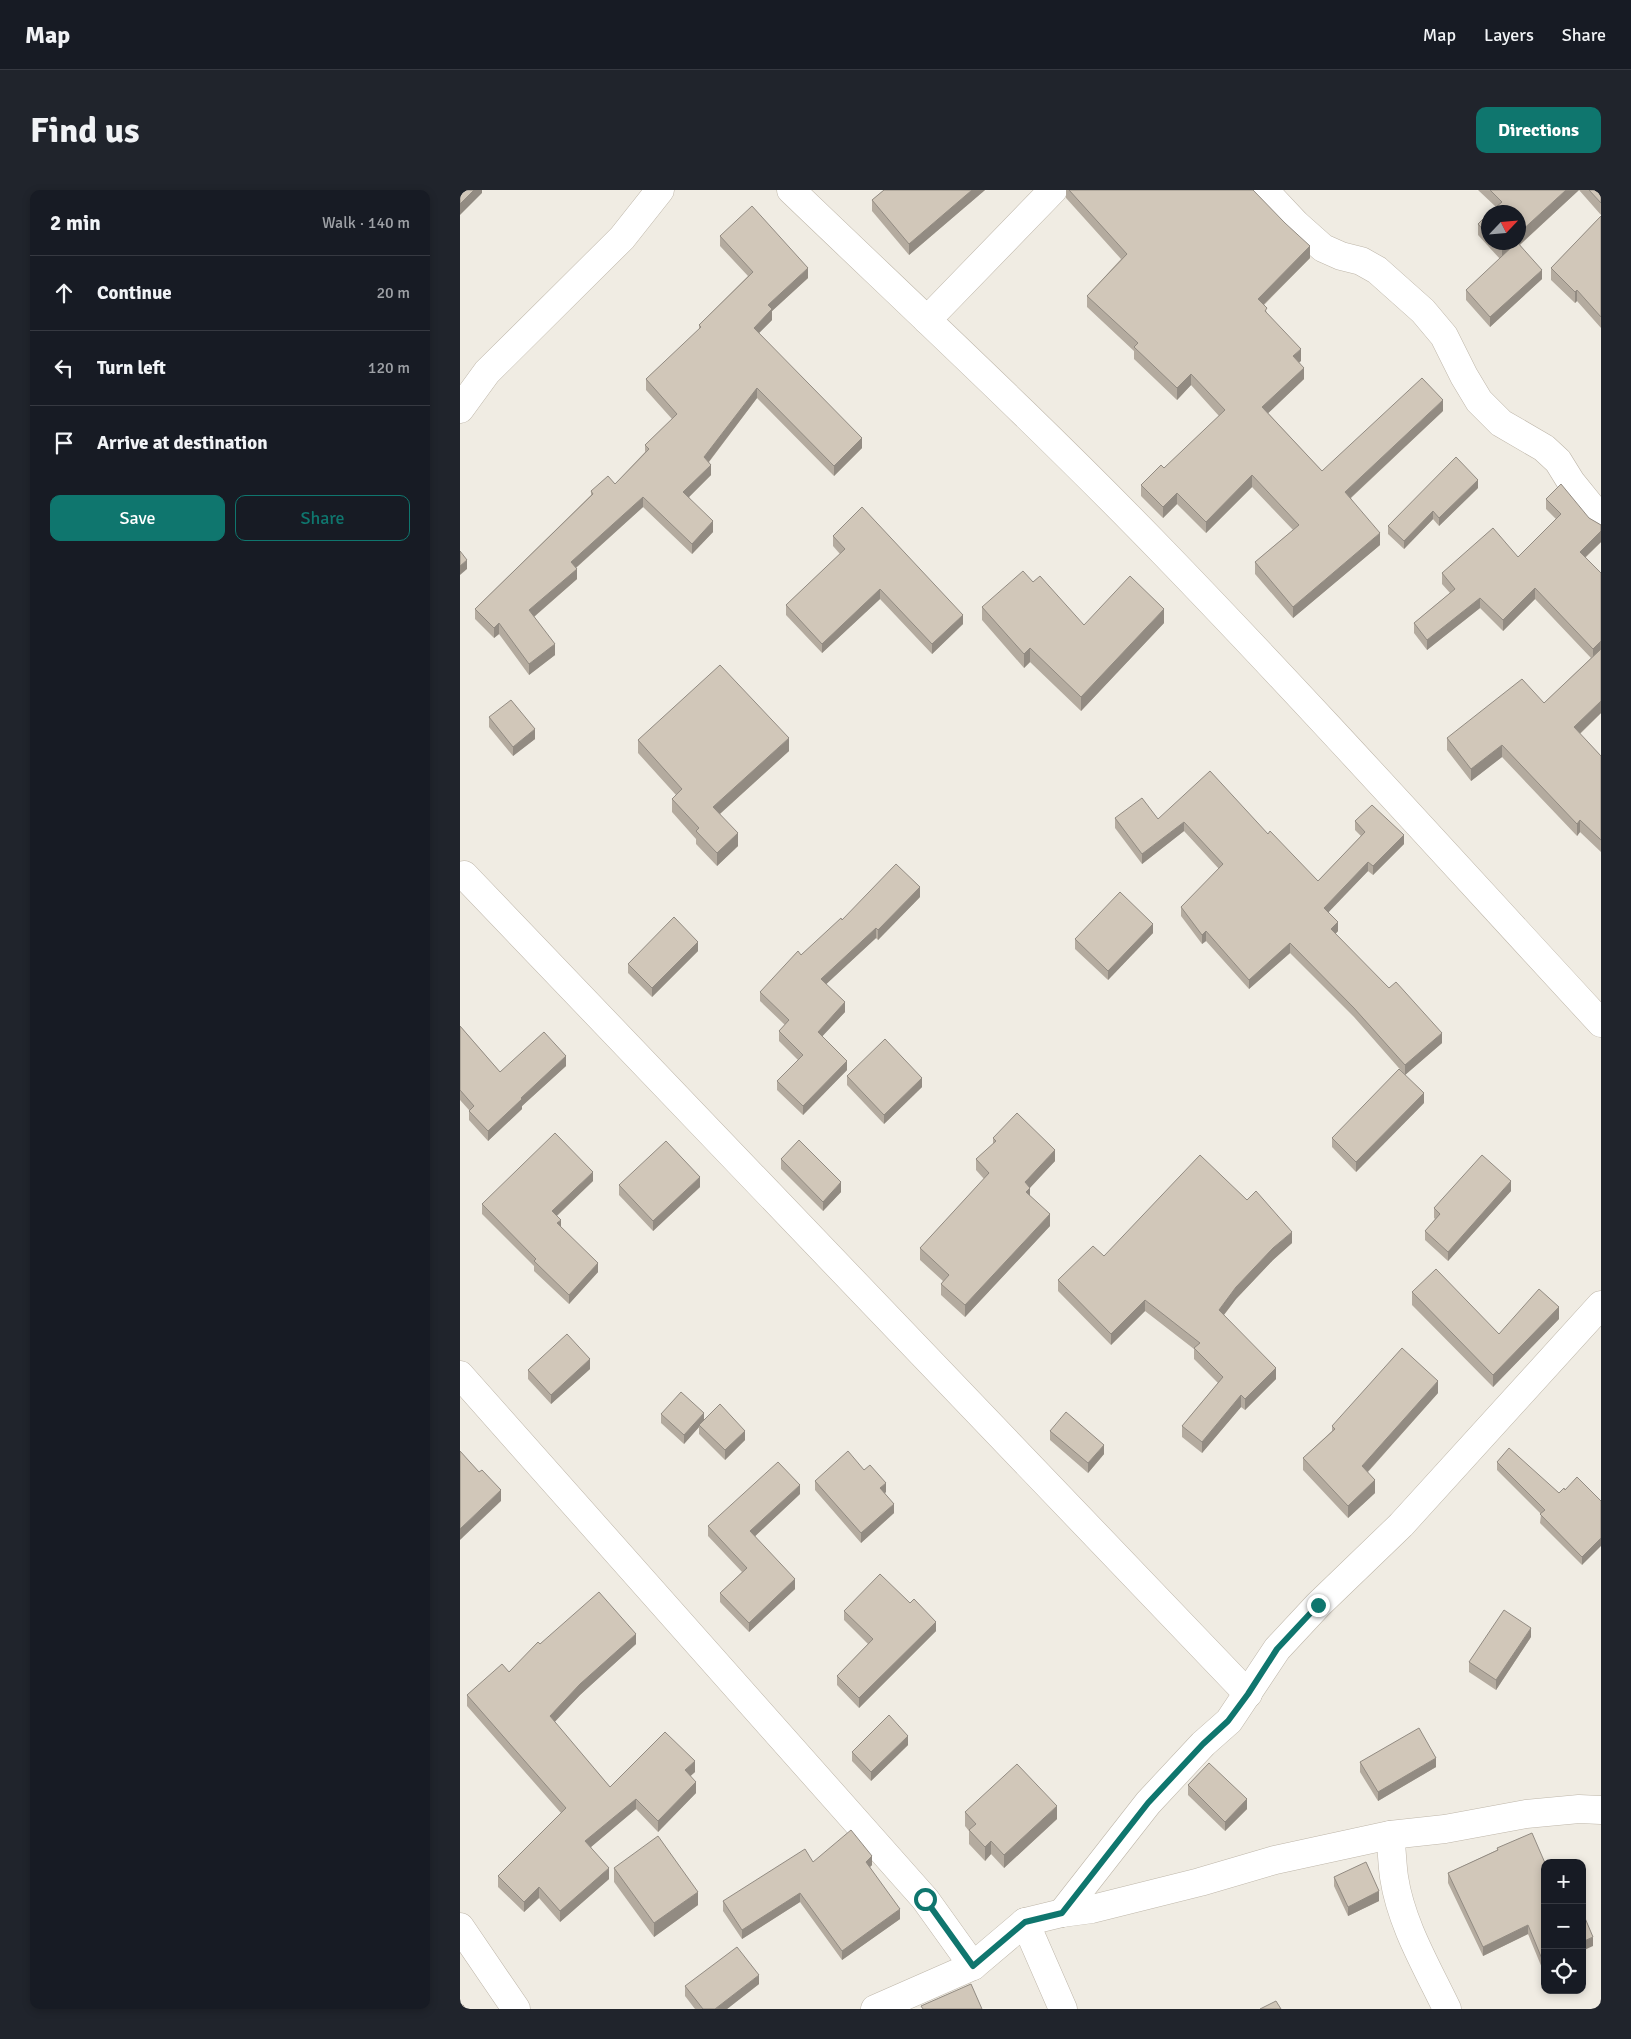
<!DOCTYPE html>
<html lang="en">
<head>
<meta charset="utf-8">
<style>
	:root { --surface:#171b24; --page:#20242c; --text:#f1f3f6; --muted:#9ea1a6; --line:#363941; --accent:#0f766e }
	body { margin:0; font-family:Signika,sans-serif; background:var(--page); color:var(--text) }
	.controls { position:absolute; right:15px; bottom:15px; display:grid; overflow:hidden; border-radius:10px; box-shadow:0 2px 8px #0003 }
	.controls button { width:45px; height:45px; display:grid; place-items:center; padding:0; border:0; border-bottom:1px solid var(--line); background:var(--surface); color:var(--text); font:25px sans-serif }
	.compass { position:absolute; left:1021px; top:15px; width:45px; height:45px; border-radius:50%; background:var(--surface); box-shadow:0 2px 8px #0003; rotate:64deg }
	.stop { position:absolute; width:15px; height:15px; margin:-11px; border:4px solid #0f766e; border-radius:50%; background:#fff }
	.stop.end { background:#0f766e; border-color:#fff; box-shadow:0 1px 5px #0008 }
	.list { margin:0; padding:0; list-style:none }
	h2 { display:flex; justify-content:space-between; align-items:center; height:65px; margin:0; padding:0 20px; font-size:21px }
	h2 small { font-size:16px; font-weight:400; color:var(--muted) }
	.list li { display:grid; grid-template-columns:32px 1fr auto; gap:15px; align-items:center; box-sizing:border-box; height:75px; padding:0 20px; border-top:1px solid var(--line) }
	.list b { display:block; font-size:19px; white-space:nowrap }
	.list em { font-size:16px; font-style:normal; color:var(--muted) }
	.actions { display:flex; gap:10px; padding:15px 20px }
	.actions a { flex:1; padding:11px 0; border:1px solid var(--accent); border-radius:10px; text-align:center; font-size:18px; color:var(--accent) }
	.actions .main { background:var(--accent); color:#fff }
	.icon { flex:none; width:28px; height:28px; fill:none; stroke:currentColor; stroke-width:2; stroke-linecap:round; stroke-linejoin:round }
	.map { position:relative; flex:none; width:1141px; height:1819px; overflow:hidden; border-radius:10px }
	header { display:flex; align-items:center; gap:30px; box-sizing:border-box; height:70px; padding:0 25px; background:var(--surface); border-bottom:1px solid var(--line) }
	header strong { font-size:24px }
	nav { display:flex; gap:28px; margin-inline-start:auto; font-size:18px }
	.intro { display:flex; align-items:center; justify-content:space-between; box-sizing:border-box; height:120px; padding:0 30px }
	h1 { margin:0; font-size:35px }
	.button { padding:12px 22px; border-radius:10px; background:var(--accent); color:#fff; font-size:18px; font-weight:700 }
	main { display:flex; gap:30px; padding:0 30px }
	aside { flex:1; background:var(--surface); border-radius:10px; box-shadow:0 2px 8px #0003 }
	.map>svg:first-child { display:block }
</style>
</head>
<body>
<header>
<strong>Map</strong>
<nav><a>Map</a><a>Layers</a><a>Share</a></nav>
</header>
<div class="intro"><h1>Find us</h1><a class="button">Directions</a></div>
<main>
<aside>
<h2>2 min<small>Walk · 140 m</small></h2>
<ul class="list">
<li><svg class="icon" aria-label="ahead" viewBox="0 0 24 24"><path d="M12 20V5M6 11l6-6 6 6"/></svg><div><b>Continue</b></div><em>20 m</em></li>
<li><svg class="icon" aria-label="left" viewBox="0 0 24 24"><path d="M17 20v-9H6M10 6l-5 5 5 5"/></svg><div><b>Turn left</b></div><em>120 m</em></li>
<li><svg class="icon" aria-label="arrive" viewBox="0 0 24 24"><path d="M6 21V4h12l-3 4 3 4H6"/></svg><div><b>Arrive at destination</b></div></li>
</ul>
<div class="actions"><a class="main">Save</a><a>Share</a></div>
</aside>
<div class="map">
<svg width="1141" height="1819" viewBox="0 0 1141 1819">
	<rect width="100%" height="100%" fill="#f0ece3"/>
	<g fill="none" stroke-linecap="round" stroke-linejoin="round">
		<defs>
			<g id="minor">
				<path d="M331,0C456,120 583,238 703,362C852,516 996,676 1141,833"/>
				<path d="M804,0L836,34L863,58L881,66L901,71L917,80L963,121L984,146L1004,186L1019,211L1041,233L1084,258L1098,271L1111,292L1141,329"/>
				<path d="M467,130L593,0"/>
				<path d="M0,219L27,182L162,48L200,0"/>
				<path d="M4,685L788,1504"/>
				<path d="M0,1185L465,1709L513,1776"/>
				<path d="M930,1645C932,1659 932,1673 934,1687C941,1734 967,1777 987,1819"/>
				<path d="M602,1723L688,1613L743,1554L769,1531L817,1459L858,1415L941,1335L1141,1115"/>
				<path d="M565,1732L603,1819"/>
				<path d="M0,1737L56,1819"/>
				<path d="M415,1819L513,1776L565,1732L602,1723L632,1719L740,1692L815,1670L930,1645L985,1639L1066,1624L1119,1619L1141,1620"/>
			</g>
		</defs>
		<!-- minor casing -->
		<use href="#minor" stroke="#beb6a9" stroke-width="29"/>
		<!-- minor -->
		<use href="#minor" stroke="#fff" stroke-width="28"/>
	</g>
	<!-- wall -->
	<g fill="#b4ab9f">
		<path d="M424,0H525L449,65L412,21V10Z"/>
		<path d="M606,0H793L850,68L804,115L807,123L841,171L839,172L844,189L808,223L862,281L983,221L891,308L920,355L833,428L795,384V372L833,340L792,297L746,343L717,314L703,328L681,306V295L704,278L759,226L731,195L717,210L674,169V161L627,117V106L661,69L606,8Z"/>
		<path d="M1018,0H1141V25L1119,0L1060,55L1082,89L1030,137L1006,110V100L1040,69L1018,45V34L1028,24V52H1058L1036,17Z"/>
		<path d="M1141,26V138L1117,111L1115,113L1091,90V78Z"/>
		<path d="M260,46L348,88L312,121V130L299,143L402,258L374,286L297,208L249,272L251,285L229,307L253,342L232,364L183,317L116,378L117,389L74,427L95,465L69,485L39,444L34,448L15,429V419L131,305V301L155,294L185,262V255L212,229L186,200V189L239,140V135L288,86L260,56Z"/>
		<path d="M1018,298L979,336L973,329L944,359L928,344V336Z"/>
		<path d="M1086,309L1129,328L1141,335V352L1126,367L1141,523L1120,544L1141,566V662L1120,642L1117,646L1042,567L1011,591L987,560V548L1084,513L1131,468L1075,409L1043,441L1020,418L967,460L954,443V433L990,403L982,394V383L1058,367L1096,329L1086,319Z"/>
		<path d="M373,346L503,434L472,464L420,409L362,463L326,425V415L380,364L373,356Z"/>
		<path d="M573,392L624,435L704,433L621,521L570,472L564,478L522,430V417Z"/>
		<path d="M29,527L75,549L53,566L29,537Z"/>
		<path d="M178,550L329,561L260,624L278,656L257,676L236,654V649L212,622V609L216,605L178,563Z"/>
		<path d="M655,628L698,629L808,644L858,691L901,646L895,640V631L944,654L913,685L908,681L868,722L878,741L875,744L982,853L945,885L894,827L830,763L789,799L746,751L742,754L721,726V717L759,679L724,641L682,674L655,638Z"/>
		<path d="M460,707L418,750L416,748L366,794L385,822L362,846L387,880L343,925L317,900V891L338,870L319,851V841L325,835L300,811V802L341,765L382,730Z"/>
		<path d="M693,743L648,790L615,759V749Z"/>
		<path d="M238,761L192,807L168,783V774Z"/>
		<path d="M0,836L40,882L106,876L62,916V919L28,951L9,930V920L0,910Z"/>
		<path d="M387,886L462,897L424,934L387,895Z"/>
		<path d="M964,913L896,982L872,957V948Z"/>
		<path d="M533,948L595,971L570,997V1006L590,1036L505,1127L481,1105V1094L483,1091L460,1070V1058L524,989L516,980V969L533,954Z"/>
		<path d="M321,969L381,1002L363,1021L321,979Z"/>
		<path d="M133,991L97,1026L101,1037L138,1082L109,1114L74,1081V1076L22,1024V1014Z"/>
		<path d="M159,995L240,997L193,1041L159,1005Z"/>
		<path d="M1051,1001L988,1071L965,1050V1041L975,1029L974,1028V1018Z"/>
		<path d="M832,1053L813,1070L776,1109L764,1125L816,1189L785,1220L781,1217L742,1263L722,1247V1236L758,1193L734,1169V1159L685,1121L651,1155L598,1101V1090L644,1066Z"/>
		<path d="M952,1102L1039,1144L1099,1129L1033,1197L952,1115Z"/>
		<path d="M130,1179L91,1214L68,1189V1180Z"/>
		<path d="M978,1203L908,1282L915,1303L888,1328L843,1280V1268L872,1241V1236Z"/>
		<path d="M201,1224L244,1230L285,1250L265,1270L239,1244V1237L224,1254L201,1233Z"/>
		<path d="M590,1241L644,1264L628,1283L590,1250Z"/>
		<path d="M1037,1272L1099,1303L1141,1311L1122,1375L1080,1333L1081,1324L1037,1280Z"/>
		<path d="M404,1280L426,1302L425,1303L434,1323L401,1353L355,1300V1291Z"/>
		<path d="M340,1304L295,1346L335,1399L289,1442L260,1412V1403L282,1382L248,1346V1336Z"/>
		<path d="M384,1421L476,1441L399,1518L377,1495V1486L408,1454L384,1430Z"/>
		<path d="M1071,1447L1036,1500L1009,1482V1472Z"/>
		<path d="M80,1454H176L120,1505L94,1532L150,1597L235,1582L230,1586L236,1603L198,1642L176,1619L131,1657L149,1689L100,1732L79,1708L64,1722L38,1697V1686L101,1623L7,1516V1505L49,1482Z"/>
		<path d="M448,1555L411,1591L392,1571V1562Z"/>
		<path d="M900,1572L976,1577L918,1611L900,1582Z"/>
		<path d="M728,1595L787,1619L765,1641L728,1605Z"/>
		<path d="M505,1622L597,1629L544,1678L531,1664L525,1671L509,1654V1641L505,1636Z"/>
		<path d="M1037,1658L1085,1673L1082,1778L1068,1744L1023,1766L988,1693V1683L1037,1660Z"/>
		<path d="M353,1672L412,1675L410,1677L440,1729L382,1770L340,1712L282,1749L263,1721V1711Z"/>
		<path d="M154,1678L238,1715L194,1747L154,1692Z"/>
		<path d="M874,1687L919,1711L888,1726L874,1696Z"/>
		<path d="M299,1794L267,1819H235L225,1806V1796Z"/>
	</g>
	<!-- shaded-wall -->
	<g fill="#928b82">
		<path d="M14,0H22V3L0,25V14Z"/>
		<path d="M512,0H525L449,65V54Z"/>
		<path d="M1106,0H1119L1042,71V59L1049,52H1058V44Z"/>
		<path d="M850,56V68L798,120V109Z"/>
		<path d="M348,78V88L312,121V130L294,148V138L308,115Z"/>
		<path d="M1082,80V89L1030,137V127Z"/>
		<path d="M1117,100V111L1115,113V102Z"/>
		<path d="M841,159V171L833,177V166Z"/>
		<path d="M844,178V189L802,229V217Z"/>
		<path d="M731,184V195L717,210V198Z"/>
		<path d="M297,198V208L244,278V267Z"/>
		<path d="M983,210V221L885,313V302Z"/>
		<path d="M402,248V258L374,286V276Z"/>
		<path d="M251,275V285L223,313V302Z"/>
		<path d="M792,285V297L746,343V332Z"/>
		<path d="M1018,290V298L979,336V328Z"/>
		<path d="M717,303V314L703,328V317Z"/>
		<path d="M183,307V317L111,382V372Z"/>
		<path d="M973,321V329L944,359V351Z"/>
		<path d="M253,331V342L232,364V354Z"/>
		<path d="M1141,341V352L1120,372V362Z"/>
		<path d="M920,343V355L833,428V417Z"/>
		<path d="M7,370V379L0,385V376Z"/>
		<path d="M117,379V389L69,431V420Z"/>
		<path d="M1075,398V409L1043,441V430Z"/>
		<path d="M420,399V409L362,463V454Z"/>
		<path d="M1020,408V418L967,460V450Z"/>
		<path d="M704,419V433L621,521V507Z"/>
		<path d="M503,425V434L472,464V454Z"/>
		<path d="M39,433V444L34,448V438Z"/>
		<path d="M1141,451V462L1133,469V459Z"/>
		<path d="M95,454V465L69,485V474Z"/>
		<path d="M570,458V472L564,478V464Z"/>
		<path d="M1141,511V523L1114,549V537Z"/>
		<path d="M75,539V549L53,566V557Z"/>
		<path d="M329,548V561L253,630V617Z"/>
		<path d="M1042,555V567L1011,591V579Z"/>
		<path d="M1120,630V642L1117,646V634Z"/>
		<path d="M724,632V641L682,674V664Z"/>
		<path d="M278,643V656L257,676V663Z"/>
		<path d="M944,645V654L913,685V676Z"/>
		<path d="M908,672V681L864,727V718Z"/>
		<path d="M460,697V707L418,750V740Z"/>
		<path d="M878,732V741L871,749V739Z"/>
		<path d="M693,734V743L648,790V781Z"/>
		<path d="M416,738V748L361,799V789Z"/>
		<path d="M746,741V751L742,754V745Z"/>
		<path d="M238,752V761L192,807V798Z"/>
		<path d="M830,753V763L789,799V790Z"/>
		<path d="M385,812V822L358,851V842Z"/>
		<path d="M982,843V853L945,885V875Z"/>
		<path d="M106,866V876L62,916V919L28,951V941L61,908Z"/>
		<path d="M387,871V880L343,925V916Z"/>
		<path d="M462,888V897L424,934V925Z"/>
		<path d="M964,903V913L896,982V972Z"/>
		<path d="M595,960V971L569,999L570,998V1009L566,1013L565,992Z"/>
		<path d="M133,982V991L92,1030V1021Z"/>
		<path d="M240,987V997L193,1041V1031Z"/>
		<path d="M1051,991V1001L988,1071V1062Z"/>
		<path d="M381,992V1002L363,1021V1012Z"/>
		<path d="M590,1024V1036L505,1127V1115Z"/>
		<path d="M101,1030V1039L97,1033Z"/>
		<path d="M832,1042V1053L813,1070L776,1109L759,1131V1120L776,1097L813,1058Z"/>
		<path d="M138,1073V1082L109,1114V1105Z"/>
		<path d="M685,1110V1121L651,1155V1144Z"/>
		<path d="M1099,1117V1129L1033,1197V1185Z"/>
		<path d="M130,1169V1179L91,1214V1205Z"/>
		<path d="M816,1178V1189L785,1220V1209Z"/>
		<path d="M978,1191V1203L902,1288V1276Z"/>
		<path d="M781,1205V1217L742,1263V1252Z"/>
		<path d="M244,1223V1233L239,1235V1237L224,1254V1245Z"/>
		<path d="M285,1241V1250L265,1270V1260Z"/>
		<path d="M644,1255V1264L628,1283V1273Z"/>
		<path d="M915,1290V1303L888,1328V1316Z"/>
		<path d="M426,1293V1302L420,1307V1298Z"/>
		<path d="M340,1295V1304L290,1351V1341Z"/>
		<path d="M41,1300V1311L0,1350V1339Z"/>
		<path d="M434,1314V1323L401,1353V1343Z"/>
		<path d="M1141,1348V1356L1122,1375V1367Z"/>
		<path d="M335,1389V1399L289,1442V1433Z"/>
		<path d="M476,1432V1441L399,1518V1508Z"/>
		<path d="M1071,1438V1447L1036,1500V1490Z"/>
		<path d="M176,1444V1454L120,1505L90,1537V1526L120,1494Z"/>
		<path d="M448,1546V1555L411,1591V1582Z"/>
		<path d="M976,1568V1577L918,1611V1602Z"/>
		<path d="M235,1571V1582L225,1591V1580Z"/>
		<path d="M236,1592V1603L198,1642V1631Z"/>
		<path d="M176,1609V1619L125,1662V1651Z"/>
		<path d="M787,1609V1619L765,1641V1632Z"/>
		<path d="M597,1616V1629L544,1678V1665Z"/>
		<path d="M531,1651V1664L525,1671V1657Z"/>
		<path d="M412,1666V1675L406,1681V1672Z"/>
		<path d="M149,1678V1689L100,1732V1721Z"/>
		<path d="M79,1697V1708L64,1722V1712Z"/>
		<path d="M919,1701V1711L888,1726V1717Z"/>
		<path d="M238,1702V1715L194,1747V1733Z"/>
		<path d="M340,1703V1712L282,1749V1740Z"/>
		<path d="M440,1719V1729L382,1770V1761Z"/>
		<path d="M1068,1735V1744L1023,1766V1757Z"/>
		<path d="M1133,1747V1756L1122,1761V1752Z"/>
		<path d="M1085,1768V1777L1082,1778V1769Z"/>
		<path d="M299,1785V1794L267,1819H255Z"/>
	</g>
	<!-- building -->
	<g fill="#d1c7b9" stroke="#928b82">
		<path d="M0,0H14L0,14Z"/>
		<path d="M424,0H512L449,54L412,10Z"/>
		<path d="M609,0H793L825,33L850,56L798,109L807,118L805,121L841,159L833,166L844,178L802,217L862,281L962,188L983,210L885,302L920,343L833,417L795,372L839,335L792,285L746,332L717,303L703,317L681,295L701,275L704,278L765,220L731,184L717,198L674,157L678,153L627,106L667,64Z"/>
		<path d="M1030,0H1106L1058,44V22H1030L1042,12Z"/>
		<path d="M1129,0H1141V13Z"/>
		<path d="M292,16L348,78L308,115L312,119L294,138L402,248L374,276L297,198L244,267L251,275L223,302L253,331L232,354L183,307L111,372L117,379L69,420L95,454L69,474L39,433L34,438L15,419L133,304L131,301L148,286L155,294L189,259L185,255L217,224L186,189L241,137L239,135L293,82L260,46Z"/>
		<path d="M1028,24V45L1018,34Z"/>
		<path d="M1141,26V127L1117,100L1115,102L1091,78Z"/>
		<path d="M1035,52H1049L1042,59Z"/>
		<path d="M1057,52L1082,80L1030,127L1006,100Z"/>
		<path d="M996,267L1018,290L979,328L973,321L944,351L928,336Z"/>
		<path d="M1101,294L1129,328L1141,335V341L1120,362L1141,383V451L1133,459L1075,398L1043,430L1020,408L967,450L954,433L995,399L982,383L1033,338L1058,367L1101,324L1086,309Z"/>
		<path d="M402,317L503,425L472,454L420,399L362,454L326,415L385,359L373,346Z"/>
		<path d="M0,361L7,370L0,376Z"/>
		<path d="M563,381L573,392L580,386L624,435L670,386L704,419L621,507L570,458L564,464L522,417Z"/>
		<path d="M1141,459V511L1114,537L1141,566V650L1120,630L1117,634L1042,555L1011,579L987,548L1062,489L1084,513Z"/>
		<path d="M260,475L329,548L253,617L278,643L257,663L236,641L239,638L212,609L222,599L178,550Z"/>
		<path d="M51,510L75,539L53,557L29,527Z"/>
		<path d="M750,581L808,644L810,641L858,691L905,642L895,631L912,615L944,645L913,676L908,672L864,718L878,732L871,739L929,798L936,792L982,843L945,875L894,818L830,753L789,790L746,741L742,745L721,717L763,674L724,632L682,664L655,628L682,608L698,629Z"/>
		<path d="M436,674L460,697L418,740L416,738L361,789L385,812L358,842L387,871L343,916L317,891L343,865L319,841L329,830L300,802L338,761L341,765L381,728L382,730Z"/>
		<path d="M660,702L693,734L648,781L615,749Z"/>
		<path d="M214,727L238,752L192,798L168,774Z"/>
		<path d="M0,836L40,882L84,842L106,866L61,908L62,909L28,941L9,921L14,916L0,900Z"/>
		<path d="M425,849L462,888L424,925L387,886Z"/>
		<path d="M939,879L964,903L896,972L872,948Z"/>
		<path d="M557,923L595,960L565,992L570,998L566,1002L590,1024L505,1115L481,1094L489,1085L460,1058L529,983L516,969L536,951L533,948Z"/>
		<path d="M95,943L133,982L92,1021L101,1030L97,1033L138,1073L109,1105L74,1071L76,1069L22,1014Z"/>
		<path d="M339,950L381,992L363,1012L321,969Z"/>
		<path d="M206,951L240,987L193,1031L159,995Z"/>
		<path d="M740,965L787,1010L796,1001L832,1042L813,1058L776,1097L759,1120L816,1178L785,1209L781,1205L742,1252L722,1236L763,1187L734,1158L740,1153L685,1110L651,1144L598,1090L633,1056L644,1066Z"/>
		<path d="M1022,965L1051,991L988,1062L965,1041L980,1024L974,1018Z"/>
		<path d="M976,1079L1039,1144L1079,1099L1099,1117L1033,1185L952,1102Z"/>
		<path d="M107,1144L130,1169L91,1205L68,1180Z"/>
		<path d="M942,1158L978,1191L902,1276L915,1290L888,1316L843,1268L875,1239L872,1236Z"/>
		<path d="M221,1202L244,1223L224,1245L201,1224Z"/>
		<path d="M260,1214L285,1241L265,1260L239,1235Z"/>
		<path d="M606,1222L644,1255L628,1273L590,1241Z"/>
		<path d="M1049,1258L1099,1303L1104,1298L1105,1300L1117,1287L1141,1311V1348L1122,1367L1080,1324L1085,1320L1037,1272Z"/>
		<path d="M0,1261L19,1282L22,1280L41,1300L0,1339Z"/>
		<path d="M388,1261L404,1280L410,1275L426,1293L420,1298L434,1314L401,1343L355,1291Z"/>
		<path d="M318,1272L340,1295L290,1341L335,1389L289,1433L260,1403L287,1378L248,1336Z"/>
		<path d="M420,1384L450,1413L454,1409L476,1432L399,1508L377,1486L413,1449L384,1421Z"/>
		<path d="M139,1402L176,1444L120,1494L90,1526L150,1597L205,1542L235,1571L225,1580L236,1592L198,1631L176,1609L125,1651L149,1678L100,1721L79,1697L64,1712L38,1686L106,1618L7,1505L42,1474L49,1482L78,1452L80,1454Z"/>
		<path d="M1044,1420L1071,1438L1036,1490L1009,1472Z"/>
		<path d="M429,1525L448,1546L411,1582L392,1562Z"/>
		<path d="M959,1538L976,1568L918,1602L900,1572Z"/>
		<path d="M749,1573L787,1609L765,1632L728,1595Z"/>
		<path d="M557,1574L597,1616L544,1665L531,1651L525,1657L509,1640L516,1634L505,1622Z"/>
		<path d="M391,1640L412,1666L406,1672L440,1719L382,1761L340,1703L282,1740L263,1711L345,1659L353,1672Z"/>
		<path d="M1072,1643L1085,1673V1768L1082,1769L1068,1735L1023,1757L988,1683L1038,1660L1037,1658Z"/>
		<path d="M198,1646L238,1702L194,1733L154,1678Z"/>
		<path d="M906,1672L919,1701L888,1717L874,1687Z"/>
		<path d="M1122,1721L1133,1747L1122,1752Z"/>
		<path d="M277,1757L299,1785L255,1819H243L225,1796Z"/>
		<path d="M511,1794L522,1819H463L461,1816Z"/>
		<path d="M816,1811L821,1819H800Z"/>
		<path d="M3,1815L5,1819H0V1817Z"/>
	</g>
	<g fill="none" stroke-linecap="round" stroke-linejoin="round">
		<!-- route -->
		<path stroke="#0f766e" stroke-width="6" d="M465,1709L513,1776L565,1732L602,1723L688,1613L743,1554L768,1531L788,1504L817,1459L858,1415"/>
	</g>
</svg>
<div class="controls">
<button>+</button>
<button>−</button>
<button><svg class="icon" aria-label="locate" viewBox="0 0 24 24"><circle cx="12" cy="12" r="6"/><path d="M12 2v4M12 18v4M2 12h4M18 12h4"/></svg></button>
</div>
<svg class="compass" viewBox="-18 -18 36 36"><path d="M0-13l5 13h-10z" fill="#e53935"/><path d="M0 13l5-13h-10z" fill="#9ea1a6"/></svg>
<div class="stop" style="left:465px;top:1709px"></div>
<div class="stop end" style="left:858px;top:1415px"></div>
</div>
</main>
</body>
</html>
